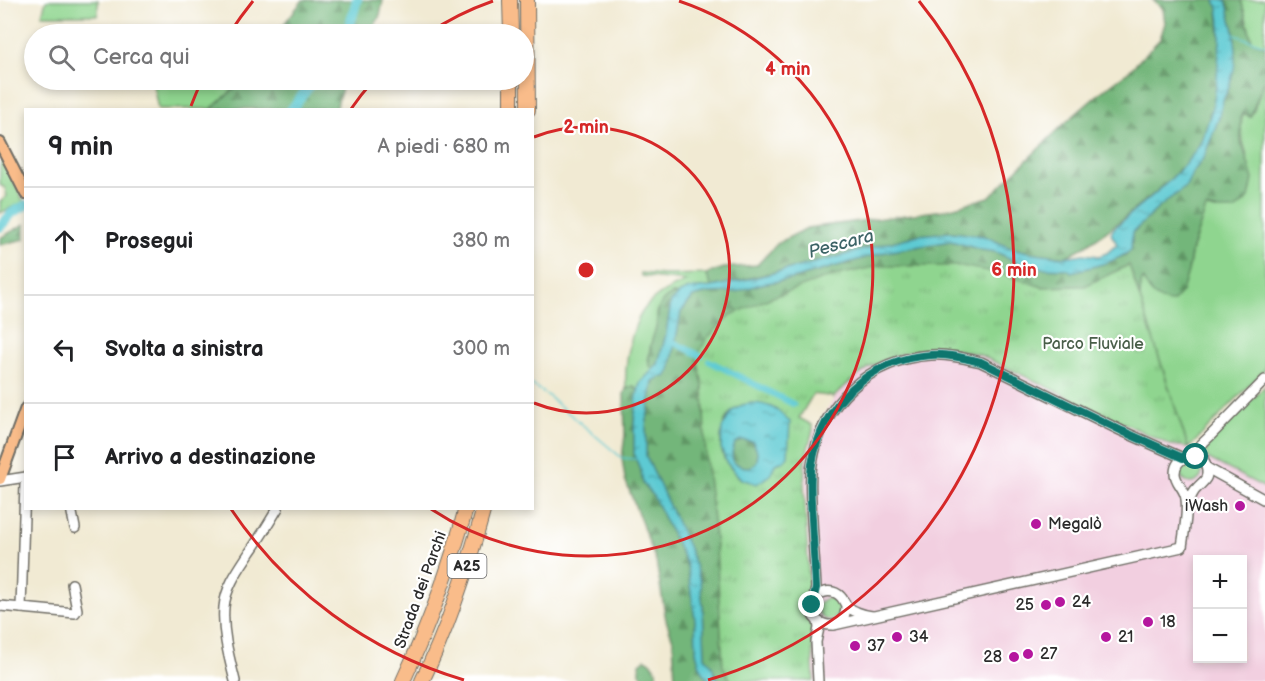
<!DOCTYPE html>
<html lang="it">
<head>
<meta charset="utf-8">
<style>
	:root { --surface:#fff; --page:#f2f2f2; --text:#202124; --muted:#757577; --line:#e0e0e0 }
	body { margin:0; font-family:"Balsamiq Sans",sans-serif; background:var(--page); color:var(--text) }
	.controls { position:absolute; right:18px; bottom:18px; display:grid; overflow:hidden; border-radius:0px; box-shadow:0 3px 9px #0003 }
	.controls button { width:54px; height:54px; display:grid; place-items:center; padding:0; border:0; border-bottom:2px solid var(--line); background:var(--surface); color:var(--text); font:30px sans-serif }
	.stop { position:absolute; width:18px; height:18px; margin:-14px; border:4px solid #0f766e; border-radius:50%; background:#fff }
	.stop.end { background:#0f766e; border-color:#fff; box-shadow:0 2px 6px #0008 }
	.list { margin:0; padding:0; list-style:none }
	h2 { display:flex; justify-content:space-between; align-items:center; height:78px; margin:0; padding:0 24px; font-size:26px }
	h2 small { font-size:20px; font-weight:400; color:var(--muted) }
	.list li { display:grid; grid-template-columns:39px 1fr auto; gap:18px; align-items:center; box-sizing:border-box; height:108px; padding:0 24px; border-top:2px solid var(--line) }
	.list b { display:block; font-size:22px; white-space:nowrap }
	.list em { font-size:20px; font-style:normal; color:var(--muted) }
	.icon { flex:none; width:33px; height:33px; fill:none; stroke:currentColor; stroke-width:2; stroke-linecap:round; stroke-linejoin:round }
	.map { position:relative; flex:none; width:1265px; height:681px; overflow:hidden }
	.search { position:absolute; background:var(--surface); box-shadow:0 3px 9px #0003; left:24px; top:24px; width:510px; height:66px; display:flex; align-items:center; gap:15px; box-sizing:border-box; padding:0 21px; border-radius:33px; color:var(--muted); font-size:22px }
	.panel { position:absolute; background:var(--surface); box-shadow:0 3px 9px #0003; left:24px; top:108px; width:510px; height:402px; border-radius:0px }
	.map>svg:first-child { display:block }
</style>
</head>
<body>
<div class="map">
<svg width="1265" height="681" viewBox="0 0 1265 681">
	<defs>
		<pattern id="forest-firs" width="22" height="20" patternUnits="userSpaceOnUse" patternTransform="scale(1.5)"><rect width="22" height="20" fill="#73b67a"/><path d="M5 1l3.5 6h-7zM16 11l3.5 6h-7z" fill="#5f9464"/></pattern>
		<pattern id="park-tufts" width="24" height="20" patternUnits="userSpaceOnUse" patternTransform="scale(1.5)"><rect width="24" height="20" fill="#8fd58f"/><path d="M3 7l-1-3M5 7V3M7 7l1-3M15 17l-1-3M17 17v-4M19 17l1-3" fill="none" stroke="#7cb77c"/></pattern>
		<pattern id="water-ripples" width="26" height="14" patternUnits="userSpaceOnUse" patternTransform="scale(1.5)"><rect width="26" height="14" fill="#5dcad3"/><path d="M2 4q2-2 4 0t4 0M15 11q2-2 4 0t4 0" fill="none" stroke="#4da4ab"/></pattern>
	</defs>
	<rect width="100%" height="100%" fill="#fff"/>
	<filter id="ink" filterUnits="userSpaceOnUse"><feTurbulence type="fractalNoise" baseFrequency=".0167" numOctaves="2"/><feDisplacementMap in="SourceGraphic" scale="12" xChannelSelector="R" yChannelSelector="G"/><feConvolveMatrix kernelMatrix="1 2 1 2 8 2 1 2 1" color-interpolation-filters="sRGB"/></filter>
	<filter id="wash" filterUnits="userSpaceOnUse"><feTurbulence type="fractalNoise" baseFrequency=".008" numOctaves="4" result="noise"/><feDisplacementMap in="SourceGraphic" scale="24" xChannelSelector="R" yChannelSelector="G"/><feGaussianBlur stdDeviation="1.35" result="paint"/><feColorMatrix in="noise" values="0 0 0 0 0 0 0 0 0 0 0 0 0 0 0 0 0 1.4 0 .05"/><feComposite in="paint" operator="in"/></filter>
	<g filter="url(#wash)">
		<rect width="100%" height="100%" fill="#f1ead3"/>
		<!-- built -->
		<path fill="#f2cfe0" fill-rule="evenodd" d="M948,345L980,355L1170,445L1188,447L1265,488V681H815L805,467L814,431L834,399L865,365L904,350ZM1198,560H1242V658H1198Z"/>
		<!-- grass -->
		<g fill="#8fd58f" stroke="#5d805d" stroke-width="1.5">
			<path d="M46,0H98V15H42Z"/>
			<path d="M1241,0H1265V46L1252,41Z"/>
			<path d="M152,80H214L234,89L211,109H158Z"/>
			<path d="M1265,82V369L1189,448L1188,447L1140,298C1141,291 1139,284 1143,279L1188,271L1192,248L1206,207L1216,210L1247,155C1243,144 1238,124 1244,113L1250,117L1254,110L1263,83Z"/>
			<path d="M2,160L12,177L24,202L0,213V202L7,196L5,188L0,185V167Z"/>
			<path d="M641,273L664,275L706,274L712,287L689,289L678,295L672,294L657,311V325L648,356L649,366L655,368L640,383L638,391L634,386L626,389C624,366 631,324 646,307C656,294 672,288 686,281L641,276Z"/>
			<path d="M1265,386V488L1207,458L1206,451L1210,442Z"/>
			<circle cx="1191" cy="472" r="11"/>
			<circle cx="829" cy="609" r="11"/>
		</g>
		<!-- forest -->
		<g fill="url(#forest-firs)" stroke="#4f7052" stroke-width="1.5">
			<path d="M303,0H354L344,34H276Z"/>
			<path d="M359,0H383C380,19 379,21 366,34H349Z"/>
			<path d="M1153,0H1215L1218,9L1220,38L1217,79L1213,107L1200,144L1185,165L1161,188L1106,232L1080,249L1065,257L1028,252L1008,247L985,236L952,232L918,235L814,263L712,287L706,274L724,268L757,265L778,243L807,228L944,210L989,197L1064,124L1101,92L1129,71L1160,39L1165,23L1163,9Z"/>
			<path d="M1226,0H1241L1252,41L1265,46V82L1263,84L1250,117L1244,113L1241,118V140L1253,179L1249,198L1235,210H1216L1206,208L1192,248L1188,271L1182,292L1173,302C1157,302 1149,293 1143,279C1139,284 1141,292 1140,298L1129,265L1085,286L1042,287L1003,274L697,358L703,385L706,458L716,545L723,666L731,681H720C712,672 714,666 705,657L703,607L700,580L688,548L646,456V426L653,381L670,371L681,312L693,297L708,293L736,291L761,284L792,279L886,252L951,241L982,250L996,252L1026,266L1041,268L1068,269L1105,263L1126,255L1132,244V233L1155,211L1169,199L1178,193L1186,186L1192,174L1204,157L1220,115L1223,100L1229,87L1236,50L1234,31Z"/>
			<path d="M241,80H312L288,109H211L234,89Z"/>
			<path d="M317,80H345L338,100L337,109H293Z"/>
			<path d="M25,224V239L0,245V238Z"/>
			<path d="M672,294L678,295L671,302L666,334L658,364L655,368L649,366C648,352 652,340 656,327C659,319 656,311 661,304C663,299 668,297 672,294Z"/>
			<path d="M634,386L638,391L634,422V455L641,471L643,484L652,494L687,565L695,620L696,652L700,666L708,681H675L673,640L666,620L656,561L625,479L622,458L625,435L624,394L626,389Z"/>
			<path d="M741,440L752,441C765,460 754,475 733,463L732,452L735,443Z"/>
			<path d="M645,659C655,662 656,672 660,681H647L640,673V663Z"/>
		</g>
		<!-- park -->
		<path fill="url(#park-tufts)" stroke="#5d805d" stroke-width="1.5" fill-rule="evenodd" d="M1129,265L1188,447L1170,445L980,355C967,352 953,347 939,348C896,348 861,368 833,398L829,395L828,396L813,394L799,418L812,425L813,430L805,459L804,486L814,681H731L723,666L716,545L706,458L703,385L697,358L706,339L731,315L770,298L829,277L878,266H961L1003,274L1042,287L1085,286ZM752,403L784,461L775,464L770,475L741,479C736,474 729,468 726,461C717,447 720,419 734,410C740,406 745,404 752,403Z"/>
		<!-- water -->
		<g fill="url(#water-ripples)" stroke="#447a7f" stroke-width="1.5" fill-rule="evenodd">
			<path d="M1215,0H1226L1234,31L1236,50L1234,70L1229,87L1223,100L1220,115L1204,157L1192,174L1186,186L1178,193L1169,199L1155,211L1132,233L1131,250C1117,262 1089,268 1071,272L1068,269L1041,268L1026,266L996,252L982,250L951,241L886,252L792,279L761,284L736,292L708,293L693,297L681,312L670,371L666,377H660L653,381L646,426V456L689,548L700,580L703,607L705,657C710,663 714,666 714,674L720,681H708L700,666L696,652L695,620L687,565L652,494L643,484L641,471L634,455V422L637,395L640,383L658,364L666,334L671,302L680,293L689,289L712,287L753,278L814,263L918,235L952,232L985,236L1008,247L1028,252L1065,257L1083,254L1099,256L1107,253L1117,244L1111,234L1113,229C1142,203 1178,179 1199,145C1202,140 1204,134 1206,128C1214,106 1217,88 1218,64C1220,43 1223,20 1215,0Z"/>
			<path d="M752,403C771,404 777,409 790,422L788,456L784,461L775,464L770,475L757,484L741,479L726,462L721,448L722,428L732,411L742,405ZM741,440L752,441C765,460 754,475 733,462L732,453L735,443Z"/>
		</g>
		<g fill="none" stroke-linecap="round" stroke-linejoin="round">
			<!-- stream -->
			<g stroke="#5dcad3" stroke-width="1.5">
				<path d="M1235,35L1265,45"/>
				<path d="M675,341L701,355"/>
				<path d="M708,359L796,406"/>
				<path d="M532,385L547,395L622,458L636,459"/>
			</g>
			<!-- canal -->
			<g stroke="#5dcad3" stroke-width="6">
				<path d="M669,340L701,356"/>
				<path d="M709,361L793,404"/>
			</g>
			<!-- river -->
			<g stroke="#5dcad3" stroke-width="10">
				<path d="M347,34L357,0"/>
				<path d="M291,110L314,80"/>
				<path d="M0,227L12,213L26,205"/>
			</g>
		</g>
	</g>
	<g filter="url(#ink)">
		<g fill="none" stroke-linecap="round" stroke-linejoin="round">
			<defs>
				<g id="minor">
					<path d="M1188,457L1209,437L1265,380"/>
					<path d="M1207,468L1265,500"/>
					<path d="M0,481L26,477"/>
					<path d="M1187,506C1190,500 1192,492 1197,488C1202,482 1208,480 1207,471C1207,465 1203,462 1203,456"/>
					<path d="M71,508L75,528"/>
					<path d="M812,605L816,588C815,565 813,542 812,519C811,501 809,483 812,464C821,404 869,359 931,355C948,354 964,358 981,362L1122,431L1183,458"/>
					<path d="M846,605C847,641 797,622 815,598C822,590 834,589 841,597C843,599 844,602 846,605C851,611 864,615 872,616"/>
					<path d="M0,606L75,613L77,610L72,584"/>
					<path d="M21,608L25,485"/>
					<path d="M834,625L1182,547C1184,532 1188,514 1186,499C1185,488 1175,483 1175,473C1175,457 1193,453 1203,462"/>
					<path d="M235,681C229,657 222,632 224,607C226,586 239,569 250,552C260,538 269,523 278,508"/>
					<path d="M818,681L816,642L819,628L818,621"/>
				</g>
				<g id="major">
					<path d="M0,143L26,194"/>
					<path d="M0,479L26,408"/>
				</g>
				<g id="highway">
					<path d="M510,0L511,34"/>
					<path d="M527,0L528,110"/>
					<path d="M511,110V80"/>
					<path d="M403,681C429,625 450,568 466,508"/>
					<path d="M422,681C449,626 468,567 484,508"/>
				</g>
			</defs>
			<!-- minor casing -->
			<use href="#minor" stroke="#706e66" stroke-width="12"/>
			<!-- major casing -->
			<use href="#major" stroke="#706e66" stroke-width="14"/>
			<!-- highway casing -->
			<use href="#highway" stroke="#706e66" stroke-width="16"/>
			<!-- minor -->
			<use href="#minor" stroke="#fff" stroke-width="9"/>
			<!-- major -->
			<use href="#major" stroke="#f9bc8a" stroke-width="10"/>
			<!-- highway -->
			<use href="#highway" stroke="#f9bc8a" stroke-width="14"/>
		</g>
	</g>
	<g fill="none" stroke-linecap="round" stroke-linejoin="round" filter="url(#ink)">
		<!-- route -->
		<path stroke="#0f766e" stroke-width="8" d="M812,605L816,588C815,565 813,542 812,519C811,501 809,483 812,464C822,404 869,359 931,355C948,354 964,358 981,362L1122,431L1183,458L1192,456L1196,457"/>
	</g>
	<!-- distance rings -->
	<g fill="none" stroke="#d62828" stroke-width="3">
		<path d="M534 137A143 143 0 1 1 534 403"/>
		<path d="M351 109A285 285 0 0 1 373 81M427 34A285 285 0 0 1 493 1M679 1A285 285 0 1 1 431 509"/>
		<path d="M464 680A428 428 0 0 1 231 509M191 106A428 428 0 0 1 201 82M229 34A428 428 0 0 1 253 1M919 1A428 428 0 0 1 708 680"/>
	</g>
	<!-- markers -->
	<g fill="#b5179e" stroke="#fff" stroke-width="2">
		<circle cx="1240" cy="506" r="6"/>
		<circle cx="1036" cy="524" r="6"/>
		<circle cx="1060" cy="602" r="6"/>
		<circle cx="1046" cy="605" r="6"/>
		<circle cx="1148" cy="622" r="6"/>
		<circle cx="897" cy="637" r="6"/>
		<circle cx="1106" cy="637" r="6"/>
		<circle cx="855" cy="646" r="6"/>
		<circle cx="1028" cy="654" r="6"/>
		<circle cx="1014" cy="657" r="6"/>
	</g>
	<g text-anchor="middle" dominant-baseline="central" stroke-width="4.5" stroke-linejoin="round" paint-order="stroke">
		<!-- shield labels -->
		<rect fill="#fff" stroke="#6b6b6b" stroke-width="1.5" x="447.5" y="554" width="39" height="24" rx="4.5"/>
		<g font-size="15" font-weight="bold" fill="#2b2b2b">
			<text x="467" y="566">A25</text>
		</g>
		<!-- park labels -->
		<g font-size="16" fill="#495e49" stroke="#fff">
			<text x="1093" y="344">Parco Fluviale</text>
		</g>
		<!-- poi labels -->
		<g font-size="16" fill="#2b2b2b" stroke="#fff" text-anchor="start">
			<text x="1228" y="506" text-anchor="end">iWash</text>
			<text x="1048" y="524">Megalò</text>
			<text x="1072" y="602">24</text>
			<text x="1034" y="605" text-anchor="end">25</text>
			<text x="1160" y="622">18</text>
			<text x="909" y="637">34</text>
			<text x="1118" y="637">21</text>
			<text x="867" y="646">37</text>
			<text x="1040" y="654">27</text>
			<text x="1002" y="657" text-anchor="end">28</text>
		</g>
		<!-- street labels -->
		<g font-size="16" fill="#2b2b2b" stroke="#fff">
			<text transform="translate(421 590) rotate(-70)">Strada dei Parchi</text>
		</g>
		<!-- water labels -->
		<g font-size="18" font-style="italic" fill="#3c6366" stroke="#fff">
			<text transform="translate(841 244) rotate(-15)">Pescara</text>
		</g>
	</g>
	<circle cx="586" cy="270" r="9" fill="#d62828" stroke="#fff" stroke-width="3"/>
	<g font-size="18" text-anchor="middle" font-weight="bold" fill="#d62828" stroke="#fff" stroke-width="4.5" stroke-linejoin="round" paint-order="stroke">
		<text x="788" y="75">4 min</text>
		<text x="586" y="133">2 min</text>
		<text x="1014" y="276">6 min</text>
	</g>
</svg>
<div class="controls">
<button>+</button>
<button>−</button>
</div>
<div class="stop" style="left:1196px;top:457px"></div>
<div class="stop end" style="left:812px;top:605px"></div>
<div class="search"><svg class="icon" aria-label="search" viewBox="0 0 24 24"><circle cx="10" cy="10" r="6"/><path d="M15 15l6 6"/></svg>Cerca qui</div>
<section class="panel">
<h2>9 min<small>A piedi · 680 m</small></h2>
<ul class="list">
<li><svg class="icon" aria-label="ahead" viewBox="0 0 24 24"><path d="M12 20V5M6 11l6-6 6 6"/></svg><div><b>Prosegui</b></div><em>380 m</em></li>
<li><svg class="icon" aria-label="left" viewBox="0 0 24 24"><path d="M17 20v-9H6M10 6l-5 5 5 5"/></svg><div><b>Svolta a sinistra</b></div><em>300 m</em></li>
<li><svg class="icon" aria-label="arrive" viewBox="0 0 24 24"><path d="M6 21V4h12l-3 4 3 4H6"/></svg><div><b>Arrivo a destinazione</b></div></li>
</ul>
</section>
</div>
</body>
</html>
